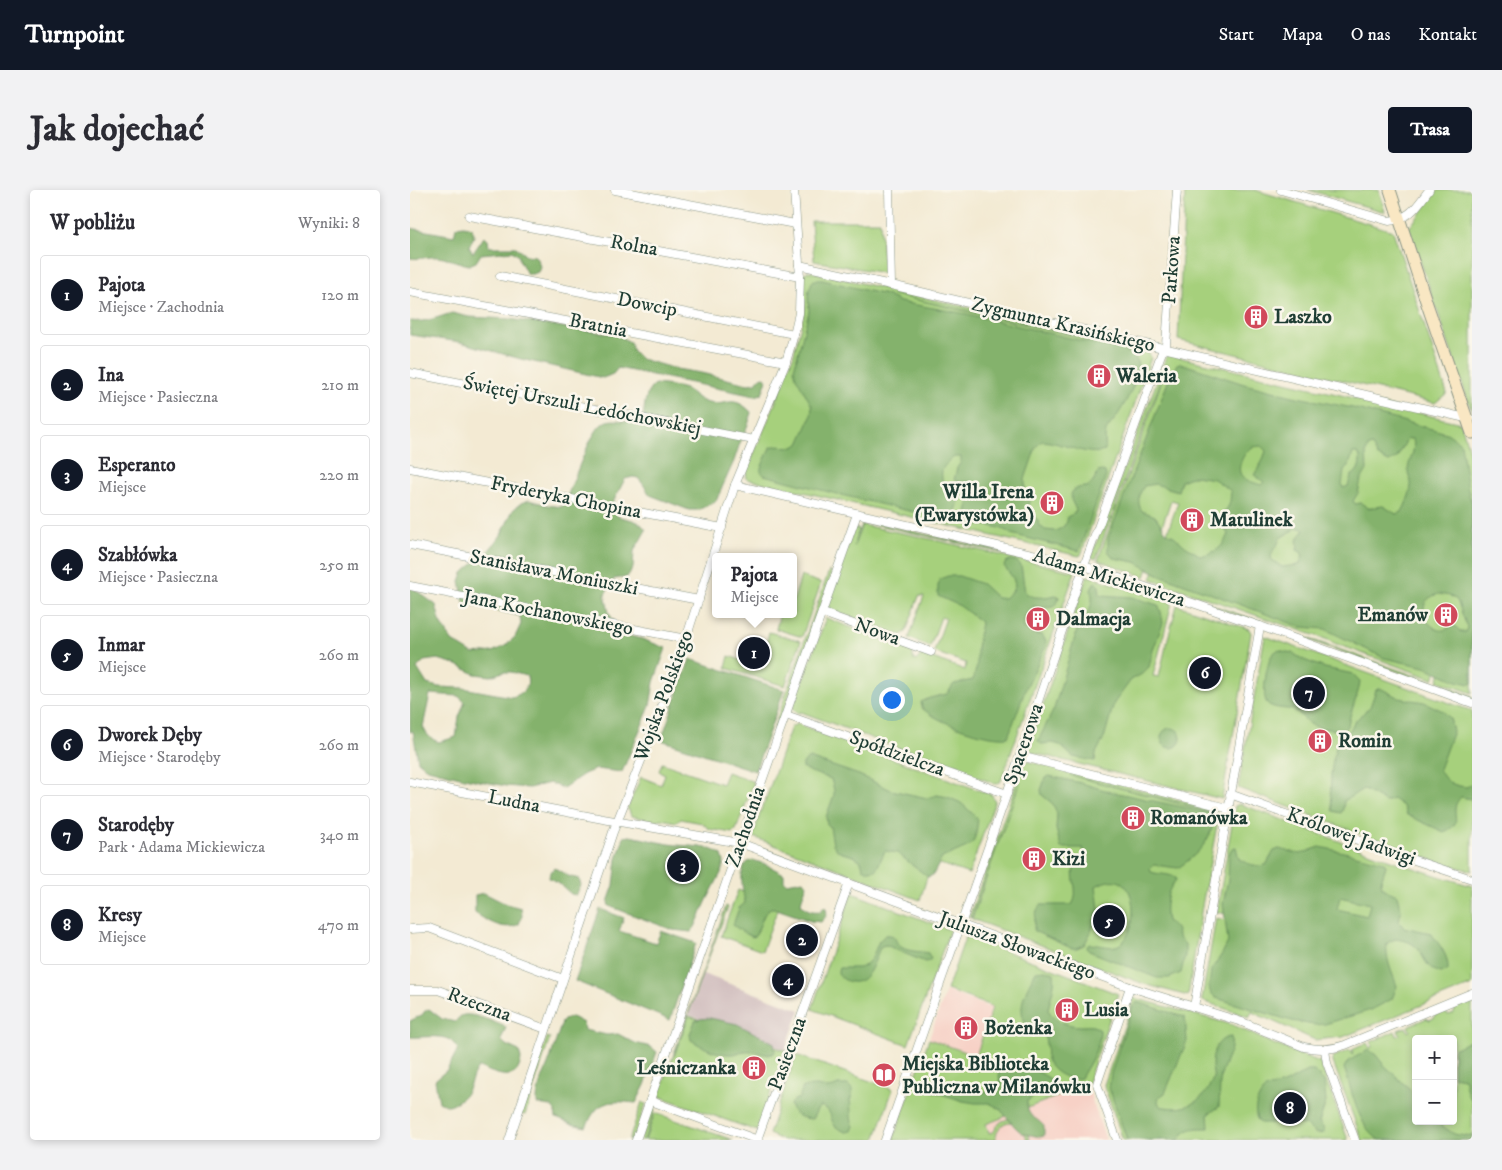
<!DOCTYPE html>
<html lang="pl">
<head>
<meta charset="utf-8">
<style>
	:root { --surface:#fff; --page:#f2f2f3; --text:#2b2b33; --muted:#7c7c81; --line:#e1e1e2; --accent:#111827 }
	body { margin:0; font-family:"IM FELL DW Pica",serif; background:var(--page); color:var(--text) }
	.controls { position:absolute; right:15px; bottom:15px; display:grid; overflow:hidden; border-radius:5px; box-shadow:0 2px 8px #0003 }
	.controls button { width:45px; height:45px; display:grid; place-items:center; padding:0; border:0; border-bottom:1px solid var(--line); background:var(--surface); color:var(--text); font:25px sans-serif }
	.you { position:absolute; left:481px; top:509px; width:18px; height:18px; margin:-12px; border:4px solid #fff; border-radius:50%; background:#1a73e8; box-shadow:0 0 0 8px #1a73e833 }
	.badge { display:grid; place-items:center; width:32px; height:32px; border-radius:50%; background:var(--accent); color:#fff; font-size:16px; font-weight:700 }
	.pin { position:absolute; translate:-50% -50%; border:2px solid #fff; box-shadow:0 1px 5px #0006 }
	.popup { position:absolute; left:302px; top:363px; width:85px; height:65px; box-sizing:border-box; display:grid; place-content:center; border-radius:5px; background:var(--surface); filter:drop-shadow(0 1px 4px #0005); font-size:16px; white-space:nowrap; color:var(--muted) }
	.popup b { font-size:19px; color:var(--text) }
	.popup::after { content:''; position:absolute; left:50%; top:100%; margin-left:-10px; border:10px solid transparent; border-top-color:var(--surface) }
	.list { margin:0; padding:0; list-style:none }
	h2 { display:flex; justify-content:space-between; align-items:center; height:65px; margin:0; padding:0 20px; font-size:21px }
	h2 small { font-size:16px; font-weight:400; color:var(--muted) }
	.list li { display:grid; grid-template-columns:32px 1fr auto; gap:15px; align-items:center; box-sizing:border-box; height:80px; margin:0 10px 10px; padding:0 10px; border:1px solid var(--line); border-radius:5px }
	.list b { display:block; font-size:19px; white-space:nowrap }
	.list p { margin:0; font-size:16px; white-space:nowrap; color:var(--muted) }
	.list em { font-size:16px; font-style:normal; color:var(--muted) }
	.map { position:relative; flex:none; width:1062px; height:950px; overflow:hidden; border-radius:5px }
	header { display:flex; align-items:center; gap:30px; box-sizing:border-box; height:70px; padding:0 25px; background:var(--accent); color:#fff }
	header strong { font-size:24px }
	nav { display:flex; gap:28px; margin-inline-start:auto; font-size:18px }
	.intro { display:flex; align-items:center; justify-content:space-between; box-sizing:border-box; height:120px; padding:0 30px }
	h1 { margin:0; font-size:35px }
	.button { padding:12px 22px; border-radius:5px; background:var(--accent); color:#fff; font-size:18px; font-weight:700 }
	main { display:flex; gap:30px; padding:0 30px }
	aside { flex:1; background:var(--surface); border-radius:5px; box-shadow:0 2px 8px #0003 }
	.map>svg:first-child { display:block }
</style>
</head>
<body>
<header>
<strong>Turnpoint</strong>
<nav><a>Start</a><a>Mapa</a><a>O nas</a><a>Kontakt</a></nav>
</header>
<div class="intro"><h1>Jak dojechać</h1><a class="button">Trasa</a></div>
<main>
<aside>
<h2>W pobliżu<small>Wyniki: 8</small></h2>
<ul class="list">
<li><span class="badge">1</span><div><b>Pajota</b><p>Miejsce · Zachodnia</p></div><em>120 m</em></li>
<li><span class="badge">2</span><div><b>Ina</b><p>Miejsce · Pasieczna</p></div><em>210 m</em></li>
<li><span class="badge">3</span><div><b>Esperanto</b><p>Miejsce</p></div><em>220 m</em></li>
<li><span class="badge">4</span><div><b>Szabłówka</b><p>Miejsce · Pasieczna</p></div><em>250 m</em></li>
<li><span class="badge">5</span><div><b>Inmar</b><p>Miejsce</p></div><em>260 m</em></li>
<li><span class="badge">6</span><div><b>Dworek Dęby</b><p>Miejsce · Starodęby</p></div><em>260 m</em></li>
<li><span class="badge">7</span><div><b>Starodęby</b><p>Park · Adama Mickiewicza</p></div><em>340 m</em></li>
<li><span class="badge">8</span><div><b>Kresy</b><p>Miejsce</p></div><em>470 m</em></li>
</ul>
</aside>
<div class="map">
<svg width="1062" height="950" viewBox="0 0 1062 950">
	<rect width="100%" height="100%" fill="#fbf7ec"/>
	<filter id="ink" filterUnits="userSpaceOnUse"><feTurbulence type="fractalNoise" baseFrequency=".02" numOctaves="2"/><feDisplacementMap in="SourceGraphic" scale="10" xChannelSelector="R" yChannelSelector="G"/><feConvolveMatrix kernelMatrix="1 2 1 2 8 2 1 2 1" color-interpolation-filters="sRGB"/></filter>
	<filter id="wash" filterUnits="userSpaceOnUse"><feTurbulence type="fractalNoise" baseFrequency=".0096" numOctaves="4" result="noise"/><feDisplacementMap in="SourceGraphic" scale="20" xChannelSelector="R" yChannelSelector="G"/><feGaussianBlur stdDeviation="1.12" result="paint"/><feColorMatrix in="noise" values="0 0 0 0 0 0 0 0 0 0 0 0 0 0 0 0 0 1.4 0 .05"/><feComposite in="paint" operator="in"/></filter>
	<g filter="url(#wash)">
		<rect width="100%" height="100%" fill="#f3ead3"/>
		<!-- built -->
		<g fill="#f7d1c6">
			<path d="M536,801L581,818L566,865L519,849Z"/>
			<path d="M677,896L696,950H582L577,934Z"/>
		</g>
		<!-- industrial -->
		<path fill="#d2bfbf" d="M293,784L390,820L375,860L279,825Z"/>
		<!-- green -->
		<g fill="#a6d07c" stroke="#628658" fill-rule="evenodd">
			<path d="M775,0H845L983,41L1037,203L1025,213L768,150Z"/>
			<path d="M898,0H969L975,22Z"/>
			<path d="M1028,0H1062V222L999,38Z"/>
			<path d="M401,31H470L474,83L404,71Z"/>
			<path d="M398,81L696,149L695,151L481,104L739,163L741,168L671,365L669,366L337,289L336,282L373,195L363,213L383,167L395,120L393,84Z"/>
			<path d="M759,165L1051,233L1062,271V503L1028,491L1045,443L1040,441L1023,489L921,452V451L741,389L768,312L761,310L735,387L688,370L758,173L739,222L686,369L681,367L756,167Z"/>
			<path d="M454,330L665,378L664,379L450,331Z"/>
			<path d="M452,335L502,345L665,382L591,591L586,594L391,522L389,523L383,520V517L416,428L503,461V469L506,471L512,464L555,480L556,473L524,462L536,428L531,427L520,457L499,448L514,406H509L496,442L491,445L427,422L420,421L418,416L444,338L449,339L444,356Z"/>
			<path d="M683,373L733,391L732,393L682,375Z"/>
			<path d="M419,381L422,383L368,538H364Z"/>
			<path d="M391,386L411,393L392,447L366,439L370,424H383V412Z"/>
			<path d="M677,386L682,387L762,413L743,486L749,487L756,456L767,415L839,439L841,443L812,609L620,562L621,560L618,559Z"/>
			<path d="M739,393L875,440L874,441L739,395Z"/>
			<path d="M877,441L1023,492L1022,494L876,442Z"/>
			<path d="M359,442L391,451L375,496L316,478L319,466L351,477Z"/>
			<path d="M855,446L1062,521V681L1031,673L978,654L828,598Z"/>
			<path d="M1028,494L1062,506V509L1027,496Z"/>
			<path d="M387,534L582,605L585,611L559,684L522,671L510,710L343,647L353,614H354L381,537Z"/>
			<path d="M614,571H617L806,619V622L660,585L809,624L792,716L778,806L734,794L562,729L610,591L561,728L559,727Z"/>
			<path d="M252,573L312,594L317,582L344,592L326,640L322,643L299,639L292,633L271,629L267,632L251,629L247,631L221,626L219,620L217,619L231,587L251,595L255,584L249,581Z"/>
			<path d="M830,614C907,642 983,674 1062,696V795L933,847L905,850L842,822L839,827L793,811L792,809L806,728L861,739V734L807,722L825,616Z"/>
			<path d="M328,700L369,715L352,761L311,746Z"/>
			<path d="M442,703L540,740L498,855L402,819Z"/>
			<path d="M316,716L318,717L292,785L264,866L279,826L376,861L347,941L251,907V905L249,906Z"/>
			<path d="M559,747L708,804L677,895L576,934L579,943L582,942L583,943C587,935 590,930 600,929L616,937L620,950H617L614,940C611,938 607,935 604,933C593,929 585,941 586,950H483L519,849L566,866L582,818L581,816L537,800L555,748Z"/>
			<path d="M724,808L823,835L861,853L910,872L938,950H732L792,922L717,950H713L694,895Z"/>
			<path d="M1062,810V950H952L923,872V867L940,860L943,865L942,860L957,853L960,858L962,857L961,852L985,841L987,846L990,845L988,840L996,837L998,842L1000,841L998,836L1017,828L1019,830L1024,828L1025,825L1034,821L1038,825L1044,823L1045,817ZM1006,849H1043V931H1006Z"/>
			<path d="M137,847L140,848L115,925L111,924Z"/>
			<path d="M386,865L483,899L465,950H373L359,944Z"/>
			<path d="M232,912L236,914L223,950H219Z"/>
			<path d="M242,918L245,919L234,950H230Z"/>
			<path d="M245,923L323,950H235Z"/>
		</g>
		<!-- forest -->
		<g fill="#84b26c" stroke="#527850" fill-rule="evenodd">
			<path d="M54,36L62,38L64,46L59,57L63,63L74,47L78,50L79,57H106L116,65L125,66L128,69L130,77L128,82L123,84H117L110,71L108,65L102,61L71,64L66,72L59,75C49,73 38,68 28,67C19,66 9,70 0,68V38L44,46L46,37Z"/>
			<path d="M404,90H413L476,105L490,112L557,124L711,160C717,162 724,164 727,171C732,186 714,216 705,229C702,233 698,237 696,241C694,248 696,254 695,261C675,267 653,252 632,251L626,257L615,289V298L619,311L618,318L621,323L628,330L629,335L635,340L645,341L652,338L657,332V327L663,324L666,321C665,316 661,312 661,308C660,298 670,297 677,297L682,293L688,282L692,281L695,282L696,286L669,361L601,344C590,335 572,335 558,335L555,333L558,318L559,307L566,297L565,293C557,290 552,294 544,290L547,278L551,272V267H544C534,276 529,278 533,293L550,300C551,310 547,319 542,328L533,329L423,303L354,285L351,282V278L360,258L363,256L384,257L389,254L401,227L402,216L386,187L384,179L399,121L398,107L399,100L402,92Z"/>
			<path d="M42,123L59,127L99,129L207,145L220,152L223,161L231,169L266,179L291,183L338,194L346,193L350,188L355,187L357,190L352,204L345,206L208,178L203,184L193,188L111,169L50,152L0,145V131C15,133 28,127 42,123Z"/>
			<path d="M770,173L834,194L887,207L943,218L1037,243L1044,248L1051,254L1059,305L1062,313V493L1059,494L1047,491L1015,477L974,468L915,439L891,437L750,385L725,372L704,368L698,361V348L761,184L767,174ZM997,249H1003C1006,262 999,268 998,280C998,285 1000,287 1001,292C1002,301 996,314 992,322L986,324L973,316L958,318L951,313L945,314L943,311L948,303L951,290L957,280L956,262L958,257L962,256L968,267L979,272L987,268ZM851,256L856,261L852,272L844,285L854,292L851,295C845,293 837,291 833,287C824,280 834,261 843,257C843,257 850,256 851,256ZM943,263H948L950,267C950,276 949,281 941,286L938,296L933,298L932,295L934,281L939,275ZM786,286L804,289L821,301C820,311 821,317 812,323L810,331L818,344C812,359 807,361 791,366L775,356L764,346L757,343L745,326L732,321C726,312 729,304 734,296L745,294L768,301L771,291L778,288ZM887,338H891L894,341L887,350L888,355L887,360L891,362L893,366L889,375L872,377L861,369C861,358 868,358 870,348ZM1028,404L1040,406L1047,410L1057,437L1056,442H1051L1044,435C1026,446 1027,438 1012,428C1016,413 1012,410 1028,404Z"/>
			<path d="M245,194C254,195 266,196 275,199C282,202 287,209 295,212C316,219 321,202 341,222L339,232L329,256L324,271L306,311L288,320H279L240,305L233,294L228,288L223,287L215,289L203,312L207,326C219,330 229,329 236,340L224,361L223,378L217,387L204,389L195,404L199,423L211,444L232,449L256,458L244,492L240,516L212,582L186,579L174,584L153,598L140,593L119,598L96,596L54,588L18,579L8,571L3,541L0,542V396L26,415L30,431L42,451L63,464L82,462L95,456L105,447L111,434L110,426L54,413L50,391L53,383L79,360L86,352L91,345L103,320L111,313L119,310L137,315L152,317C162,300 180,236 197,231C208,228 219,234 232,230C236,216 233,204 245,194ZM28,469L45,474L65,484L81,486L93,482H101L117,486C120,497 113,504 102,507L53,498L28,497L17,494L7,478L14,471ZM20,504L48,506L55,512L49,527L46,547L29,552C20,549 17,545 13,537Z"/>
			<path d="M600,370L606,371L611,375L615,402C623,410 635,407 646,405L649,407C647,422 634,417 623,416C616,423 613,428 614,438L625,444L632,445L636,451V456L616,498L598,547C576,549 528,533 512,518L511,512L520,508L537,504L544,494L563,490L567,476V458L571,432L550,416L528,406V396L530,389L538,386H549L572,394L587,408H594L602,402L605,395L603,388L594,376L596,372Z"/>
			<path d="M685,392L689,396L690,405L722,407L748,415L751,422L753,433L743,460L739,477L732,484L721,490L704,513L694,548L686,563L685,571L663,567L650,555L643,553L631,554L628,551L644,519L667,440C671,430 681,422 682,411C683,402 678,401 685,392Z"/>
			<path d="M868,460L882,463L894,470L915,478L943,484L950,491C949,502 945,510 942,520C939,527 940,534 934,540C925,540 909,539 900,534C894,530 891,523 883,520C875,518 862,519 857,513C851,506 857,472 862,465C864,462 865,462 868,460Z"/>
			<path d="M280,469L374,500L345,581L251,550Z"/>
			<path d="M970,498L989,508L1014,512L1033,521L1040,528L1043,541L1029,579C1035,592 1043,596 1057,597L1062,593V609L1051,607C1050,607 1046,614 1046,614C1042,629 1053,633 1034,642L997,625L993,616L983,609L975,612L953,599L934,611L933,619L931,623L923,621C918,596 921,571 929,547L940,540L945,531L960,517L966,500Z"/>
			<circle cx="761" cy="548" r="10"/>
			<path d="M399,568L449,585L481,600L517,608L527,605L538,607L551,613L562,623L568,629L566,644L563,652L559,656L532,668L523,685L518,687L487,663L475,661L466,680L459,681L453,678L451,671L444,666L432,663L428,661L423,654L420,637L417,634L416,627L424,605V600L421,589L401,582L393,578V573Z"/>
			<path d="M639,586L671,593L698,601L800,623L805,629C799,653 788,664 768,678L744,675L740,678L741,682C749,685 758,683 766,688V690C756,701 754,717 757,731C764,735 768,739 768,747L775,754V765L771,783L759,788H747L679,761L676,758L679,754C687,754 698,758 706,756C730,751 733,669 686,696L689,719L681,742L674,755L667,758H661L624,741C624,732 625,723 630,715H662C671,701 658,685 666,675C668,672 672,669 675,666L673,658H651L646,639L647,624L643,614L632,605L631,600L635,589Z"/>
			<path d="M220,646C233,648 245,652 259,654C277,657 297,654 312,665L314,672L311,683L297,710L285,737L281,742L263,740L199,716L198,712L204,695L207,669L214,647Z"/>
			<path d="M826,657L829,669C838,674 845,677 856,675L864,661L869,659L890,664L910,657L938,663L974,672L976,676L971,691L972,697L978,701L987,705L991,720L989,732L993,737L1021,743C1029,755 1039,765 1038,780L1031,783C1013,778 1015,764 1004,755C999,751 992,750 985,749L977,753C975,769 982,782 987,796L982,809L961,820L915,834L904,835L882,831L806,808L801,803L799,798L801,780L812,764L818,752L813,714L818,689L819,664L822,658ZM930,707L960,714L957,726L927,719Z"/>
			<path d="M343,670L357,675L374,684V691L377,693L393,690L397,695L392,708L391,714C397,721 403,722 411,721L413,717L416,718L417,725L411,732L401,731L364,718H360L354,725L346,745L343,747L334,743L323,735L329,718L335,713C333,701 326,673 343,670Z"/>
			<path d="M145,678L158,686L169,689L171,695L166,705L161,704L151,695L139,688L140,682Z"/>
			<path d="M74,703L96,714L111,718L112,726L109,734C95,742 77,731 65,723V705Z"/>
			<path d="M190,719L214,728L209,741L246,753L251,741L286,753L260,830L165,791Z"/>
			<path d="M475,745C488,744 483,750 490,756C496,762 510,761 518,763L521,769L519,771L515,772L484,759L477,755L471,756C466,765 464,777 457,785C450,794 440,794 432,788C428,785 427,784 429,778H449L454,776L462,768L469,751Z"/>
			<path d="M635,780L644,783C646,796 640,808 638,820C645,831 658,836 671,836C679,836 683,834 690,840C691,857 679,874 671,888C660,892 641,882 637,870C636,865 637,859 636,854C636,850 634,846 633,842L619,839C604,819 616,800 626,781Z"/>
			<path d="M727,812L775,827L777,851L755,903L749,907L748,912L750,916C769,921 787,916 798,899C799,896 802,892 803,888C804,885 802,880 802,877C802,864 806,848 821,847C824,861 814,872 811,885C809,895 810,907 809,917L798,924L799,938C785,938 776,937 769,950H717L699,898L701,883L722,818Z"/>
			<path d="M19,819L32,829L45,832C47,830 48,828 51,826C60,821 86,833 96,837L91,850L96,855L109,861C111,868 112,870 109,877C103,893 81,882 69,877C58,889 62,902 48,911C40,915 38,917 29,912L25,890L37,880L48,859C46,857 43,852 40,850C30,844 11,848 0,847V831L12,825L15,821Z"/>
			<path d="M162,827L173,833L174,840L197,845L208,844L225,853L241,857L247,862L235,895L226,913C214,912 197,909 187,919C182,924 179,931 176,937L161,934L146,928L145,921L141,916L127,914C126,898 135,884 140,869C144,857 148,844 152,832L156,828Z"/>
			<path d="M300,828L327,834L364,853L365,861L363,864C353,866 345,860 335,861C331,861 327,864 323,864C307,865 294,858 281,850L280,844L285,831L290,829Z"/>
			<path d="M1062,850V910C1055,905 1057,896 1054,888L1043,886V859Z"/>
			<path d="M958,860L965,864L974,875L1005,904L1006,906V931H1025L1044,944L1055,946L1062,945V950H970C948,939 942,899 934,878C937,869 951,865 958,860Z"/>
			<path d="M609,874C613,874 637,886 640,889C641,891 642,895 643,897L640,903L623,907L617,911C617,928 624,925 634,936V946L630,947L612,943L606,938L589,918L579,913H565L553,911L513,898C512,893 513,891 516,888L537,895L587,904L590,900L589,880L591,877Z"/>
			<path d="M898,881H904L914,891L916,912L909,932L914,939V943L906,944L896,935L871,933H850C841,924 847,905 857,898C862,896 868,896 873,894C882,891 889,885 898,881Z"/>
			<path d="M428,895H438L442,899V906L440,910C442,919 439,928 444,936L442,941L436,942C433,941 427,938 425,936C419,928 423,920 410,916L407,920L402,929C391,928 383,926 380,914L384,910L389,908L393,897C397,897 402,896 406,896C415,897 419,900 428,895Z"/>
		</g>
	</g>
	<g filter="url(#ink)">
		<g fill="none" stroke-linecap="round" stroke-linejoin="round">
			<defs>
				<g id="street">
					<path d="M205,0L385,34"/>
					<path d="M479,0L481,95"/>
					<path d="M871,0L979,31C1001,28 1006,17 1019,0"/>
					<path d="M59,26L390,87"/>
					<path d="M389,75L481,95L1060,229"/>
					<path d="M90,86L384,144"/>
					<path d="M0,102L376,172"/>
					<path d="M0,183L344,250"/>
					<path d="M0,278L312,338"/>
					<path d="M325,295L674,376L850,436L1062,513"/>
					<path d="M0,355L289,410"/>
					<path d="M0,396L276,449"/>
					<path d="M413,423L521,462"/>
					<path d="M376,525L597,604"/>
					<path d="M610,566L817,618"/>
					<path d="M0,592L193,629L330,653L720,797L832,832L894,857C909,860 920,860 935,855L1062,803"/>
					<path d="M820,604L995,667L1062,689"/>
					<path d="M0,739L19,738L153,789"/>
					<path d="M0,800H28L136,839"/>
					<path d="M784,817L850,436"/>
					<path d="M915,860L917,873L945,950"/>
					<path d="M241,911L348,950"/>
					<path d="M99,950L203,642L247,530L276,449L325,295L376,172L384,144L389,123L390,87L384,0"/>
					<path d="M226,950L330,653L447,324"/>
					<path d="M347,950L439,693"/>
					<path d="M475,950L594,612L674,376L753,159L756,155L767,0"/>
					<path d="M707,950L687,894L720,797"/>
				</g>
				<path id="secondary" d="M980,0L1017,114L1062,243"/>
			</defs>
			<!-- street casing -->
			<use href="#street" stroke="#899484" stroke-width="9"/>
			<!-- secondary casing -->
			<use href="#secondary" stroke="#899484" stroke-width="13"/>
			<!-- street -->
			<use href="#street" stroke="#fff" stroke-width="8"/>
			<!-- secondary -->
			<use href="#secondary" stroke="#f9e7c3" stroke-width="11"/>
		</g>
	</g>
	<!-- icons -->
	<defs>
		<symbol id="building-disc" viewBox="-11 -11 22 22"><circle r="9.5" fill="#d1495b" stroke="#fbf7ec"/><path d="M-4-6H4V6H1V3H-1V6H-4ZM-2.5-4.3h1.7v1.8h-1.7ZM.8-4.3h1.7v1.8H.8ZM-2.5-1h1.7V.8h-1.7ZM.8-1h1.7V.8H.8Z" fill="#fff"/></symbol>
		<symbol id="library-disc" viewBox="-11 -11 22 22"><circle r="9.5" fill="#d1495b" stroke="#fbf7ec"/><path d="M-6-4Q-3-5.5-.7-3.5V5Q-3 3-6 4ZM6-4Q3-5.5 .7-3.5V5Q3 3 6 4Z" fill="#fff"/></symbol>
	</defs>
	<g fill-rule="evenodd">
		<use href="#building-disc" x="832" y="113" width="28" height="28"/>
		<use href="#building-disc" x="675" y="172" width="28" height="28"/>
		<use href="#building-disc" x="628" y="299" width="28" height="28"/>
		<use href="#building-disc" x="768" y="316" width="28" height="28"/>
		<use href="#building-disc" x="1022" y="411" width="28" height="28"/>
		<use href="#building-disc" x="614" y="415" width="28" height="28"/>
		<use href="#building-disc" x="896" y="537" width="28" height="28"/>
		<use href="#building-disc" x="709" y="614" width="28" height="28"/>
		<use href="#building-disc" x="610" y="655" width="28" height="28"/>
		<use href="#building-disc" x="643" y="806" width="28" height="28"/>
		<use href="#building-disc" x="542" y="824" width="28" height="28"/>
		<use href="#building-disc" x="330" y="864" width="28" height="28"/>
		<use href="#library-disc" x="460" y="871" width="28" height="28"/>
	</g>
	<g text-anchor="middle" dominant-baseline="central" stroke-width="5" stroke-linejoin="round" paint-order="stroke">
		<!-- street labels -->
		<g font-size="20" fill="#1f3d34" stroke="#fbf7ec">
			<text transform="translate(224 56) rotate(10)">Rolna</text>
			<text transform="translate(762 80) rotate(-86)">Parkowa</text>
			<text transform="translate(237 115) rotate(11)">Dowcip</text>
			<text transform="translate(653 135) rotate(13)">Zygmunta Krasińskiego</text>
			<text transform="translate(188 136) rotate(11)">Bratnia</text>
			<text transform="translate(172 216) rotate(11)">Świętej Urszuli Ledóchowskiej</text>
			<text transform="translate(156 308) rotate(11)">Fryderyka Chopina</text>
			<text transform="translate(144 383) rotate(11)">Stanisława Moniuszki</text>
			<text transform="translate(699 388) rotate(17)">Adama Mickiewicza</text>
			<text transform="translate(138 423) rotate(11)">Jana Kochanowskiego</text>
			<text transform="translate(467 442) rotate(20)">Nowa</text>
			<text transform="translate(254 506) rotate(-70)">Wojska Polskiego</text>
			<text transform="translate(614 554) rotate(-71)">Spacerowa</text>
			<text transform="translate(487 564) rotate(20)">Spółdzielcza</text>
			<text transform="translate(104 612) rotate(11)">Ludna</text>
			<text transform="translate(336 637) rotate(-71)">Zachodnia</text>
			<text transform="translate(941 647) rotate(20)">Królowej Jadwigi</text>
			<text transform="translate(607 756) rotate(20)">Juliusza Słowackiego</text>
			<text transform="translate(69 815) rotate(20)">Rzeczna</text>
			<text transform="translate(378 864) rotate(-70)">Pasieczna</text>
		</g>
		<!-- poi labels -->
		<g font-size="20" font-weight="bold" fill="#1f3d34" stroke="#fbf7ec" text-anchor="start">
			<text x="864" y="127">Laszko</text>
			<text x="706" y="186">Waleria</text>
			<text x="624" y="302" text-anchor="end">Willa Irena<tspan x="624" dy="23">(Ewarystówka)</tspan></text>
			<text x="800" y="330">Matulinek</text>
			<text x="1018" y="425" text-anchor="end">Emanów</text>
			<text x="646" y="429">Dalmacja</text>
			<text x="928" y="551">Romin</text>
			<text x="740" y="628">Romanówka</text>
			<text x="642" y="669">Kizi</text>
			<text x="674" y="820">Lusia</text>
			<text x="574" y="838">Bożenka</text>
			<text x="492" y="874">Miejska Biblioteka<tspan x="492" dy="23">Publiczna w Milanówku</tspan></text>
			<text x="326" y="878" text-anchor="end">Leśniczanka</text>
		</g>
	</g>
</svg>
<div class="controls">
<button>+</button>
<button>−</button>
</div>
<div class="you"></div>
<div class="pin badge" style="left:344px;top:463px">1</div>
<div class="popup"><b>Pajota</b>Miejsce</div>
<div class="pin badge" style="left:392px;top:750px">2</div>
<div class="pin badge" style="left:273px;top:676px">3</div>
<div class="pin badge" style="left:378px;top:790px">4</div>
<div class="pin badge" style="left:699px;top:731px">5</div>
<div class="pin badge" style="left:795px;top:483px">6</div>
<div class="pin badge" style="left:899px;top:503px">7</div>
<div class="pin badge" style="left:880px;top:918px">8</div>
</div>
</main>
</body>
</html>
